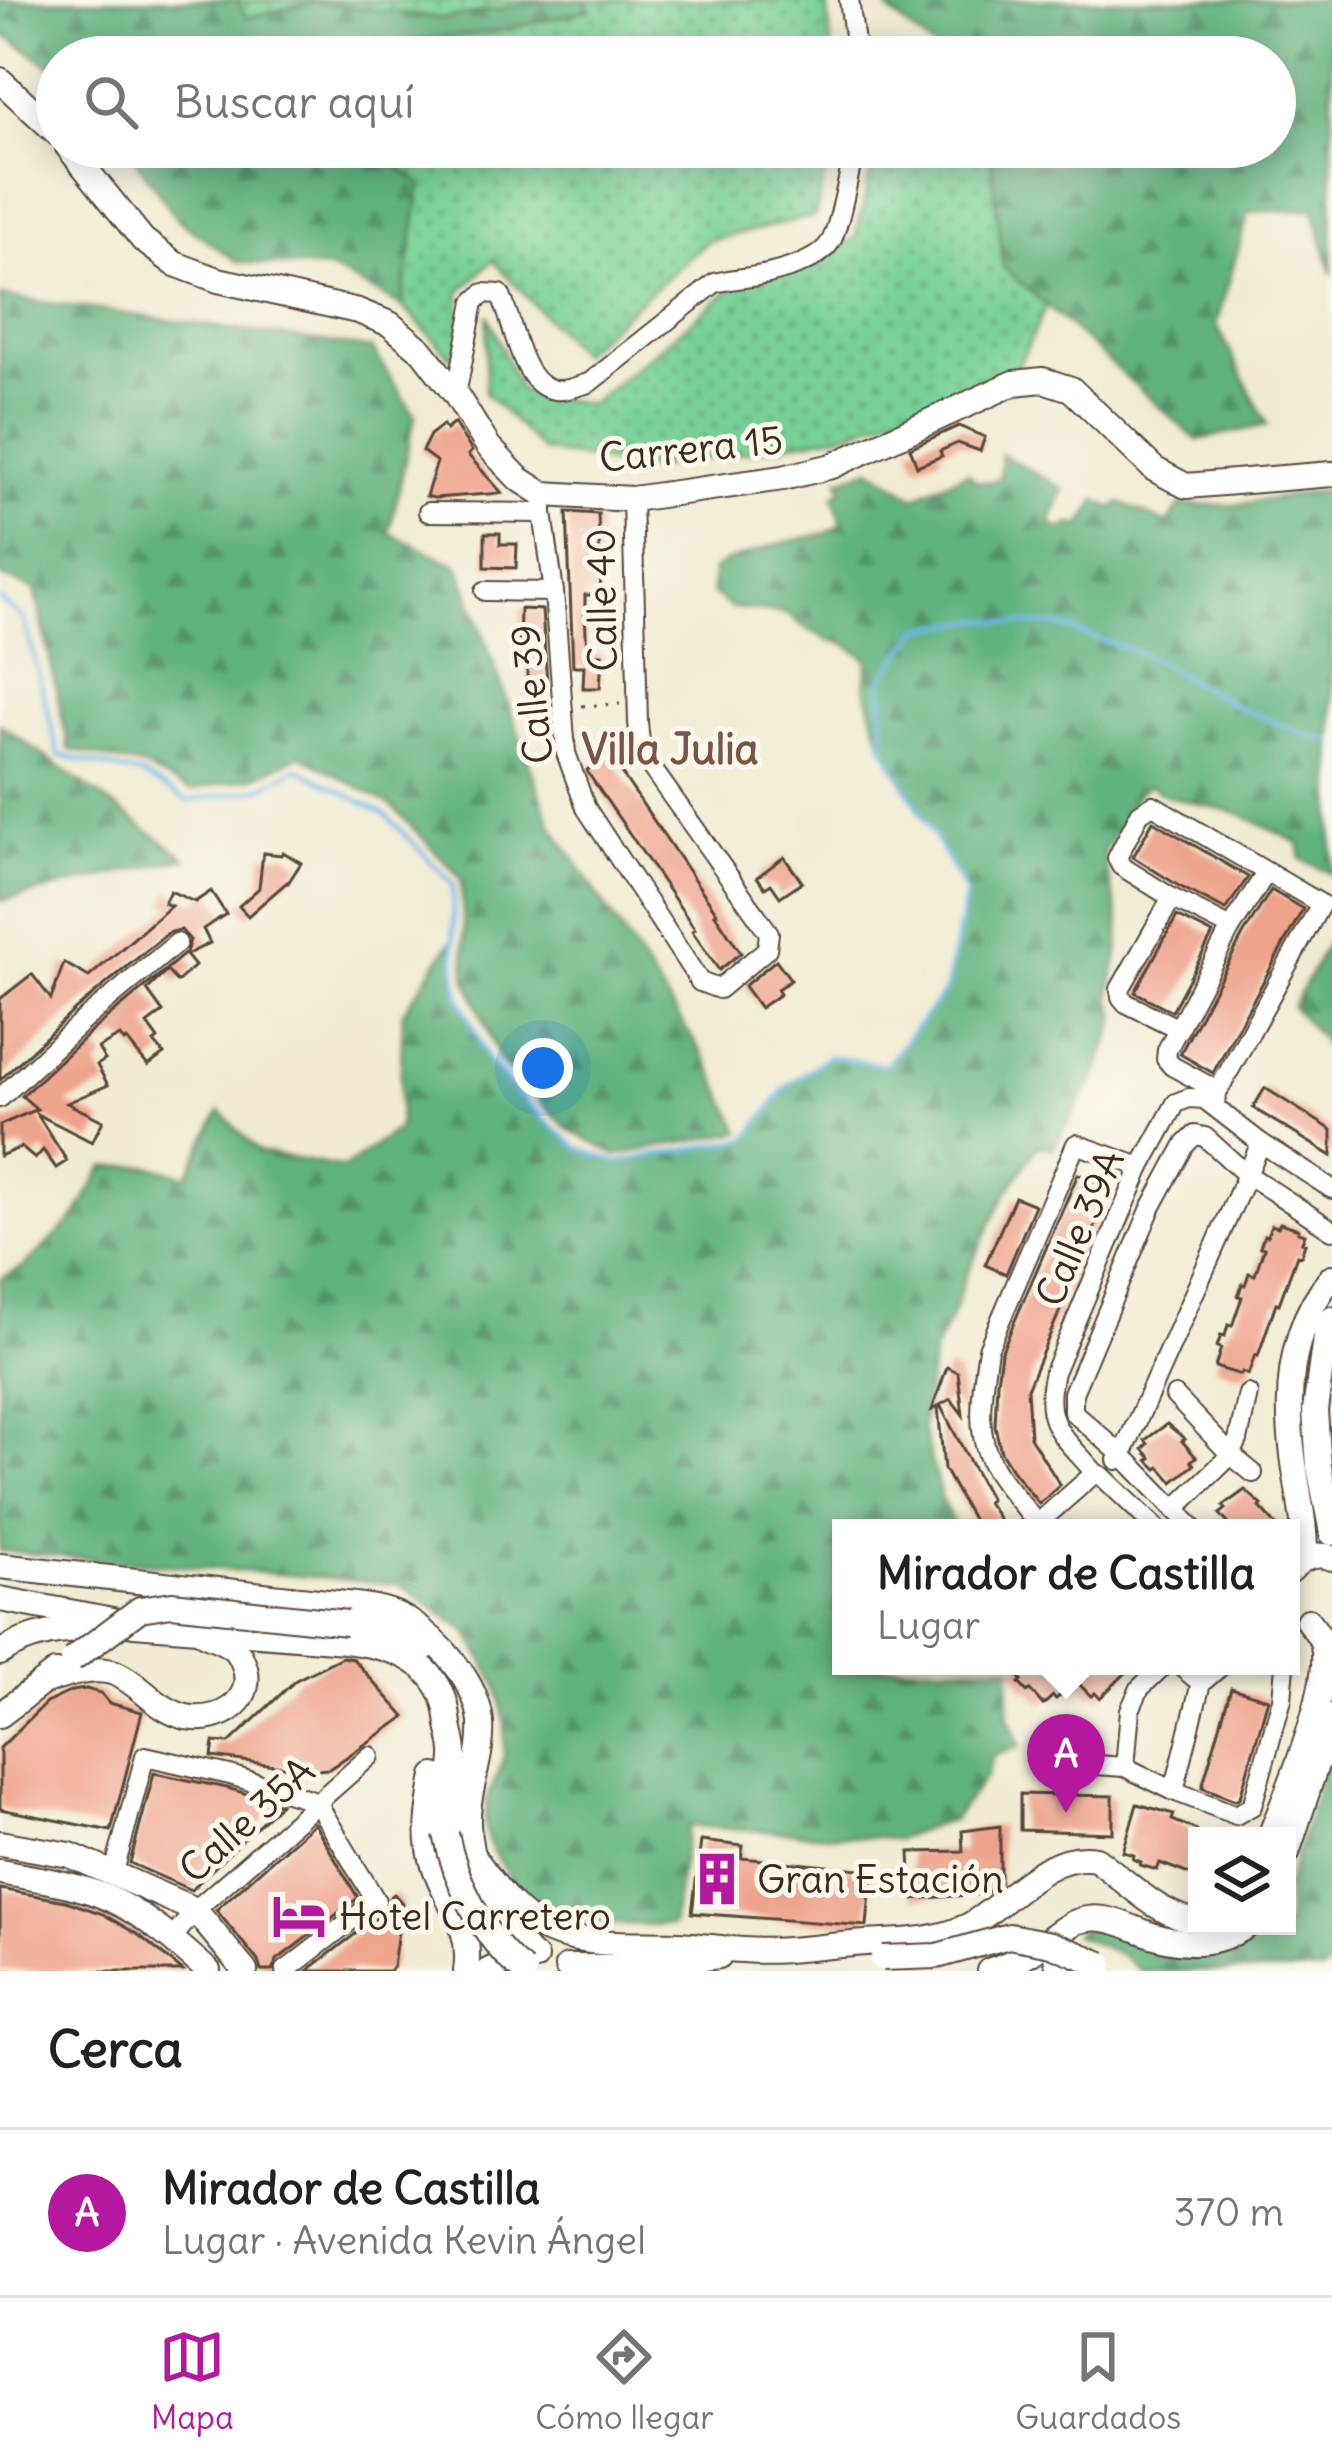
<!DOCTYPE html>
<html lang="es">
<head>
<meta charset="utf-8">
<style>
	:root { --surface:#fff; --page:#f2f2f2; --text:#202124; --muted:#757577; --line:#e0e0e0; --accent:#b5179e }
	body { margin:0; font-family:Delius,sans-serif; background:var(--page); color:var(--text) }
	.controls { position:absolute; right:36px; bottom:36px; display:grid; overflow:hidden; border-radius:0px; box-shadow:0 6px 30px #0003 }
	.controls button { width:108px; height:108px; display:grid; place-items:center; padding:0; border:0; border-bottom:3px solid var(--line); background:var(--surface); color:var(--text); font:60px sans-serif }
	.you { position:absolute; left:543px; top:1068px; width:42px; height:42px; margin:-30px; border:9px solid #fff; border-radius:50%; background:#1a73e8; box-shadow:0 0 0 18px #1a73e833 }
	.badge { display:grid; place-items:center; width:78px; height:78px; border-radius:50%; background:var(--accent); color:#fff; font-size:39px; font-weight:700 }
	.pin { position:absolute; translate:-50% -99px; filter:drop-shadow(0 3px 6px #0008) }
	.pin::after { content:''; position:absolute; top:63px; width:42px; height:36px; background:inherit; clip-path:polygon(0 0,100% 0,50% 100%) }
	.popup { position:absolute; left:832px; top:1519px; width:468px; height:156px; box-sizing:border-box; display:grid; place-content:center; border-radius:0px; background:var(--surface); filter:drop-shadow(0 3px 9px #0005); font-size:39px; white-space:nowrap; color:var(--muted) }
	.popup b { font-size:45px; color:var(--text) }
	.popup::after { content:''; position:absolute; left:50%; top:100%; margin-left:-24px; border:24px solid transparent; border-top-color:var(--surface) }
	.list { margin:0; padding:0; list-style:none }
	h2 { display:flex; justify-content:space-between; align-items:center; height:156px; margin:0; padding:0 48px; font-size:51px }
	h2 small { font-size:39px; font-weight:400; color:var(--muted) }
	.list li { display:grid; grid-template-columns:78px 1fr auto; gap:36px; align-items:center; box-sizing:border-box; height:168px; padding:0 48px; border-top:3px solid var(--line) }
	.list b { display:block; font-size:45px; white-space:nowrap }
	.list p { margin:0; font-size:39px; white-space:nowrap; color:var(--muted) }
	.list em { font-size:39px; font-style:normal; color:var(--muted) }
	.icon { flex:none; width:66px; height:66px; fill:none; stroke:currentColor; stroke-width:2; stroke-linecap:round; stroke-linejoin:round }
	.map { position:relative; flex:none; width:1332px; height:1971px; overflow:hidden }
	.search { position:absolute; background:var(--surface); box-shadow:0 6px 30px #0003; left:36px; right:36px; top:36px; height:132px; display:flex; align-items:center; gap:30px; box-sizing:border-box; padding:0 42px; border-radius:66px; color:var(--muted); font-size:45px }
	.sheet { height:324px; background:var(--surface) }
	nav { display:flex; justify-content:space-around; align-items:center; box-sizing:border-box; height:168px; border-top:3px solid var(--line); background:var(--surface); font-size:33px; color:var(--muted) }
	nav a { display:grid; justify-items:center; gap:6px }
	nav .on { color:var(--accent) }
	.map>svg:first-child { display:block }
</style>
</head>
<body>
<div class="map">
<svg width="1332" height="1971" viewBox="0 0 1332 1971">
	<defs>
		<pattern id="grass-dots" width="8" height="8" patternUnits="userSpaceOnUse" patternTransform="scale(3)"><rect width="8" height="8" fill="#77d096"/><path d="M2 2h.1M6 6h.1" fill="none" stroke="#63a97a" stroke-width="1.8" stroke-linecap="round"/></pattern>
		<pattern id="forest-firs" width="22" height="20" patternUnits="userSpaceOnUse" patternTransform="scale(3)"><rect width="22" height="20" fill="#61b27f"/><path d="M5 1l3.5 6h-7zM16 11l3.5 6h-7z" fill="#519167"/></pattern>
	</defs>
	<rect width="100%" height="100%" fill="#fbf7ec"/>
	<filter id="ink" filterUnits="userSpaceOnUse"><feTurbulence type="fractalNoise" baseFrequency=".00833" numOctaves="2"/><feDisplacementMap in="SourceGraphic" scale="24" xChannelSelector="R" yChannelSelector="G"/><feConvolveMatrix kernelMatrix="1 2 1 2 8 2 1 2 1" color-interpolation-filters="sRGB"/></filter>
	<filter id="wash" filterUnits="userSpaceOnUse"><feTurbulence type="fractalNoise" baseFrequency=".004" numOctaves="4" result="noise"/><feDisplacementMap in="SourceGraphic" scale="48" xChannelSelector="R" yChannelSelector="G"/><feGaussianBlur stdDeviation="2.7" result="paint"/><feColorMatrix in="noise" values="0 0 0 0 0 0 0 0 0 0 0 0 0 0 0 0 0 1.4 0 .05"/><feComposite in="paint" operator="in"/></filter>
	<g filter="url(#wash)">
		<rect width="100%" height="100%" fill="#f0ebd2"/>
		<!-- grass -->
		<g fill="url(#grass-dots)" stroke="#597d5a" stroke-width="3">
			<path d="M237,0H552L444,19L316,2L245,18Z"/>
			<path d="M584,0H827L832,57H388L395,43L494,32L590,9Z"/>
			<path d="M381,147H831L815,216L708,241L579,354L493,260L460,292L459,365L402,306L421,184L385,157Z"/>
			<path d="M877,147H990L1003,267L1047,305L1017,368L848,433L649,469L543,451L485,393L488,315L519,390L590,405L750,273L855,239Z"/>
		</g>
		<!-- forest -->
		<g fill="url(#forest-firs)" stroke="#4e6e4e" stroke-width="3">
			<path d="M0,0H237L246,18L316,2L444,19L552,0H584L590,10L494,32L395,43L388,57H57V70L0,32Z"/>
			<path d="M887,0H1332V274L1314,209L1249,212L1216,324L1267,425L1197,440L1003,267L990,147H1275V57H944L889,11Z"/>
			<path d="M127,147H381L385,157L421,184L402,306L330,269L238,262L177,219Z"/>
			<path d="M0,296L372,349L415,416L389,533L459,566L551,824L708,1062L741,1132L616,1155L568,1129L500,1061L466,977L461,878L392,806L301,755L257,776L190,791L143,767L69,749L35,589L0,576Z"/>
			<path d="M1001,454L1064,489L1050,523L1060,530L1071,524L1081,526L1097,500L1113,508L1121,503L1168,524L1180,505H1234L1332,489V874L1301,859L1300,844L1238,813L1168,796L1148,785L1138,793L1103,853L1119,921V947L1110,997L1117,1018L1097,1073L1053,1148L1038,1145L1004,1197L963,1281L955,1309L933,1354L922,1427L941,1497L955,1528H841V1666H1010L1008,1714L1021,1746L993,1756L986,1776L953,1819L897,1839L688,1826L672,1925L612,1924L550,1916L512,1882L490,1847L484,1823L487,1801L504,1756L505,1724L497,1685L468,1632L399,1584L0,1551V1279L25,1266L75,1217L104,1167L149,1166L187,1176L220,1111L259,1152L344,1168L399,1128L403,1012L453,939L458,993L490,1065L528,1105L577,1148L617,1162L747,1139L785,1088L828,1056L886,1065L946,990L966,893L883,746L865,687L868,659L844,643L829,640L806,628L785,613L731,608L712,593L713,570L725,562L778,544L827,533L842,524L834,496L842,490L839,480L871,468L914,497L968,472L975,481L991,482L1000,477Z"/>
			<path d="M0,724L186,858L0,901Z"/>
			<path d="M1332,935V1056L1319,1036L1292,1007Z"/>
			<path d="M1332,1738V1965L1323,1971H1141L1120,1954L1075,1935L1080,1930L1096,1928L1217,1951L1234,1947L1264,1926H1287V1886Z"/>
		</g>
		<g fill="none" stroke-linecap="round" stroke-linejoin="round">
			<!-- stream -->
			<path stroke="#70b7e8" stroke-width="4.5" d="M0,600L24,619L59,755L141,775L187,801L259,789L297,768L386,815L453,884V939L458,993L490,1065L528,1105L577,1148L617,1162L747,1139L785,1088L828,1056L886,1065L946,990L966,893L883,746L882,679L920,629L978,620L1059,626L1146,655L1241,709L1316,738L1332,740"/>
		</g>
		<g id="blocks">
			<!-- building -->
			<g fill="#eea28b">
				<path d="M454,423L472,451L468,455L502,493L434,498L426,496L437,462L422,451L430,435L443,425L446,430Z"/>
				<path d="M959,426L985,437L980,451L958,443L940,451L942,456L917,466L910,448Z"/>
				<path d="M567,512L598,514L601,595H585V613L587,654H602L600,688H583L584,666H573Z"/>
				<path d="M485,533H500V544H517L516,568L485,567Z"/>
				<path d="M520,609L542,610L547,683L527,682L528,651H519Z"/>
				<path d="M609,755L717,913L715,914L741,953L719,970L692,931L695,929L588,773L587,770Z"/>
				<path d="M1153,821L1248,877L1226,910L1179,886L1133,857Z"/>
				<path d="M283,852L301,863L288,883L287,882L248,916L239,906L259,888L263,853L281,855Z"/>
				<path d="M784,857L802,882L780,897L771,884L765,888L757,877Z"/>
				<path d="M1271,890L1303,909L1213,1073L1180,1054L1243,935Z"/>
				<path d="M170,891L195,902L211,891L226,914L203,929L210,943L186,955L195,966L177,982L167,971L147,990L163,1012L147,1024L158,1039L154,1042L164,1054L148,1066L127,1040L124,1042L120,1036L98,1048L105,1060L97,1065L108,1085L67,1103L103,1121L92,1142L37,1114L67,1161L56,1168L43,1150L35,1159L21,1147L0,1156V1125L37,1109L22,1096L95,1028L186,953L190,940L181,930L168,933L77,1008L0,1080V999L32,974L51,999L64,963L89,977L171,906L164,903Z"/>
				<path d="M1177,916L1213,934L1172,1011L1135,992Z"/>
				<path d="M776,960L791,980L777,989L780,994L760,1008L744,986Z"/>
				<path d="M1265,1088L1332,1130V1156L1253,1108Z"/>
				<path d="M1078,1174L1112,1187L1027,1389L1030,1437L1060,1485L1039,1504L1012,1470L1001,1452L995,1426L997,1382L1001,1353Z"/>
				<path d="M1015,1197L1035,1205L1006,1274L985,1265Z"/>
				<path d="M1280,1223L1299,1229L1298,1232L1305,1234L1302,1242L1305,1243L1301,1256L1297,1255L1279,1304L1276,1303L1258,1356L1255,1355L1248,1375L1242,1372L1241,1375L1215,1367L1221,1348L1217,1347L1221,1335L1225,1336L1228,1325L1232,1326L1242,1297L1238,1296L1242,1284L1245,1285L1249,1273L1255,1275L1264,1248L1260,1247L1264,1235L1267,1236L1271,1225L1278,1227Z"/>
				<path d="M947,1367L958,1372L963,1415L951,1399L940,1405L990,1500L987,1502L1005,1528H977L944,1469L938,1407L932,1410Z"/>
				<path d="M1167,1424L1185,1439L1182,1441L1196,1457L1191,1461L1194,1465L1173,1482L1160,1467L1157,1469L1148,1460L1151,1458L1143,1449L1148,1444L1145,1440Z"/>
				<path d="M1245,1490L1262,1505L1260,1507L1279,1528H1232L1220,1514L1226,1509L1223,1506Z"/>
				<path d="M342,1657L353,1659L405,1717L329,1769L314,1770L212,1757L214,1742L229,1743L296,1680Z"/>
				<path d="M1009,1666H1055L1072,1685L1056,1699L1053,1696L1043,1705L1030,1690L1027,1692L1019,1683L1022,1681Z"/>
				<path d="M1079,1666H1133L1100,1698L1095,1693L1091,1696L1070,1675Z"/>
				<path d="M1231,1688L1268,1699L1240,1797L1235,1800L1202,1787Z"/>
				<path d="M86,1689L101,1693L109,1703L142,1712L111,1831L0,1809V1748L46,1703L72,1691Z"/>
				<path d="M154,1773L227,1788L280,1804L191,1890L130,1863Z"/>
				<path d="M1020,1794L1113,1796V1833L1020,1830Z"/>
				<path d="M1137,1804L1174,1814L1172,1820L1197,1830V1877L1160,1863L1157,1870L1140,1865L1141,1862L1133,1859L1134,1855L1123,1852Z"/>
				<path d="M314,1823L358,1898L277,1960L272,1971H261L258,1961L216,1910Z"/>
				<path d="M1000,1826V1882L985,1894L912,1899L910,1852L963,1851L962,1831Z"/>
				<path d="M701,1841L743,1846L741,1858L872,1870L867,1926L692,1913Z"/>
				<path d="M0,1889L66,1901L103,1914L140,1936L183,1971H0Z"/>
				<path d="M394,1894L402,1903L393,1966L389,1971H307L384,1912L389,1906V1898Z"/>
			</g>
		</g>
	</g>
	<g filter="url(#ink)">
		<use href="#blocks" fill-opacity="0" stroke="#564739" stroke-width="3"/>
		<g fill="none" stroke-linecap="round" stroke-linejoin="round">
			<defs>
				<g id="minor">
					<path d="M849,0L857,57"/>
					<path d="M456,395L474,302L484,293L500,294C513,319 520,381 550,389C563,393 577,386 589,383L715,283C734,278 753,278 772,273C791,268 820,260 831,241C840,225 850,168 855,147"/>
					<path d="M543,494V513L554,592L566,753L586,808L700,982L719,989L767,949L769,933L641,753L638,722L632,499"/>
					<path d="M428,512L543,513"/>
					<path d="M485,591L554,592"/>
					<path d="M1172,898L1120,989L1121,997L1126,1003L1179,1029"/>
					<path d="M1218,1091L1172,1066L1166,1059L1167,1050L1231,928L1266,873"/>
					<path d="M0,1098L86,1018L177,943"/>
					<path d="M1214,1105L1218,1091L1321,904L1153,805L1140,813L1117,858L1121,866L1172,898L1231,928"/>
					<path d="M1175,1396L1231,1455L1253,1473"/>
					<path d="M1117,1460L1122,1455L1261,1143"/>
					<path d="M1095,1473L1037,1524C1024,1506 1007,1489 996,1471C973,1435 982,1389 988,1349L1076,1144L1141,1167"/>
					<path d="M1175,1509L1231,1455L1238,1440L1248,1394"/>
					<path d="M1156,1528L1102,1476L1095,1473C1063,1435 1041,1425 1054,1372L1141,1167L1176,1103L1189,1098L1204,1099L1261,1143L1332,1189"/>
					<path d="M1193,1528L1122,1455L1073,1412V1393L1151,1208L1185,1145L1195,1135L1205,1137L1245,1173L1332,1230"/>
					<path d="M1180,1666L1201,1683"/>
					<path d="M1051,1762L1125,1767L1174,1791L1236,1815L1252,1806L1282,1699L1285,1666"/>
					<path d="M1125,1767L1130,1710L1140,1688L1163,1666"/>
					<path d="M1174,1791L1201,1683L1221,1666"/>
					<path d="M114,1872L145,1756L230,1775L316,1801L376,1901L285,1971"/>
					<path d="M172,1939L195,1910L370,1756"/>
				</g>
				<g id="major">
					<path d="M0,80L57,133"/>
					<path d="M68,147L143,240L175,264L218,280L358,311L390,324L422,351L456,395L488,446L518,478L543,494L632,499L783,478L832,466L1014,383L1043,380L1071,389L1154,469L1186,486L1332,474"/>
					<path d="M1332,1319L1326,1330L1315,1411L1319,1466L1332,1533"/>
					<path d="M1305,1558C1306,1523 1297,1490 1293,1455C1285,1393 1289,1327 1332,1277"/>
					<path d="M0,1566L355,1605C373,1607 391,1610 407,1620C440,1641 477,1682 481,1722C483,1750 473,1776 469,1803C462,1859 491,1923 535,1958"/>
					<path d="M1291,1570C1302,1557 1316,1552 1332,1558"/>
					<path d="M0,1599L134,1624L346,1641C387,1646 431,1657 445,1702C448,1711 448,1721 450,1730C452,1740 455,1748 454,1758C452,1784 447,1809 446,1834"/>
					<path d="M347,1623L388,1631L426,1647"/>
					<path d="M0,1653C31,1632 65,1630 101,1629"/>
					<path d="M42,1683C63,1676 93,1665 115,1673C140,1683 156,1710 186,1717C221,1724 260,1699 242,1660C236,1645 219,1640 205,1634"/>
					<path d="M0,1715L55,1673"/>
					<path d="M435,1776C430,1804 424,1834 433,1862C445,1903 473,1923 466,1971"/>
					<path d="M1270,1836C1287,1793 1332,1688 1323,1645C1321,1636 1314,1629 1308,1621"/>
					<path d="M0,1843L70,1855L195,1910L245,1971"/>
					<path d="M1287,1853L1332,1716"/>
					<path d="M472,1855C492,1881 512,1913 542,1928C583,1948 634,1942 678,1944C700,1945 721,1949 743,1950C780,1953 816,1947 853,1944C894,1940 932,1944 970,1925C1010,1902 1046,1850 1096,1859C1129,1883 1156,1914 1197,1922"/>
					<path d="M0,1872C36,1879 76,1883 110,1899C147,1916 178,1944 208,1971"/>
					<path d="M567,1967H635L719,1956"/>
					<path d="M488,1971L509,1961L531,1958"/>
					<path d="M989,1971C1004,1966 1018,1960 1031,1952C1049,1941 1066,1922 1087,1919C1106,1916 1123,1924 1141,1931C1177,1946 1213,1947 1247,1926"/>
					<path d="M1061,1971C1053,1956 1055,1942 1065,1929"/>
				</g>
			</defs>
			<!-- minor casing -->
			<use href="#minor" stroke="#564739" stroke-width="22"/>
			<!-- major casing -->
			<use href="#major" stroke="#564739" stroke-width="28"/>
			<!-- path -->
			<path stroke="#564739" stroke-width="3" stroke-dasharray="3 9" stroke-linecap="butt" d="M582,706L620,704"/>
			<!-- minor -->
			<use href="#minor" stroke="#fff" stroke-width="18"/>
			<!-- major -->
			<use href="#major" stroke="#fff" stroke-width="24"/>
			<defs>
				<g id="major-bridge">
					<path d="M72,1660L140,1609L172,1604L347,1623"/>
					<path d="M446,1834C455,1881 485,1942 524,1971"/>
					<path d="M883,1958L937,1956L1009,1936L1051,1944L1101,1964"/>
				</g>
			</defs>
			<!-- major-bridge casing -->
			<use href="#major-bridge" stroke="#564739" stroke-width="28" stroke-linecap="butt"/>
			<!-- major-bridge -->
			<use href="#major-bridge" stroke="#fff" stroke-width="24"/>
		</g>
	</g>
	<!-- icons -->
	<defs>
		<symbol id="building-bare" viewBox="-9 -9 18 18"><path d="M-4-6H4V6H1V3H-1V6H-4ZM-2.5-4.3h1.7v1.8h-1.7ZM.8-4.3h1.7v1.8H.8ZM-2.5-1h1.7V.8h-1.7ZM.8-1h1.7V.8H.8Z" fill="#b5179e" stroke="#fbf7ec" stroke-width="2.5" paint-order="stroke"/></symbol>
		<symbol id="hotel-bare" viewBox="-9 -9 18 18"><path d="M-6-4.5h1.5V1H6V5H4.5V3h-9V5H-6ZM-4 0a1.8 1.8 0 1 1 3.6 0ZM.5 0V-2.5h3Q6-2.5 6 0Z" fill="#b5179e" stroke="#fbf7ec" stroke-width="2.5" paint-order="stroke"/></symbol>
	</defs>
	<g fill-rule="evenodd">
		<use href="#building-bare" x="679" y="1841" width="76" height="76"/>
		<use href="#hotel-bare" x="261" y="1878" width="76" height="76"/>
	</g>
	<g text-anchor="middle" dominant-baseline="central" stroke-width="10" stroke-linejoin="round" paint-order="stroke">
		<!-- street labels -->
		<g font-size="39" fill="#3b2a1e" stroke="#fbf7ec">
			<text transform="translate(691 449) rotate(-6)">Carrera 15</text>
			<text transform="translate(602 600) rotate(-91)">Calle 40</text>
			<text transform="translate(532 694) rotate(-96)">Calle 39</text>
			<text transform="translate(1080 1228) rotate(-67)">Calle 39A</text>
			<text transform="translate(247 1820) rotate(-42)">Calle 35A</text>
		</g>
		<!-- poi labels -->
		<g font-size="39" fill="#3b2a1e" stroke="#fbf7ec" text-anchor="start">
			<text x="757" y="1879">Gran Estación</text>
			<text x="339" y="1916">Hotel Carretero</text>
		</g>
		<!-- neighbourhood labels -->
		<g font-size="42" font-weight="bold" fill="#7a5444" stroke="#fbf7ec">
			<text x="670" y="749">Villa Julia</text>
		</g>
	</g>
</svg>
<div class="controls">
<button><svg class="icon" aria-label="layers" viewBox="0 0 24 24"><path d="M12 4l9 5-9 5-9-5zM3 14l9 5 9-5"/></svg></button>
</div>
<div class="you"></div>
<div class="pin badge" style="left:1066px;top:1813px">A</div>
<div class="popup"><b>Mirador de Castilla</b>Lugar</div>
<div class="search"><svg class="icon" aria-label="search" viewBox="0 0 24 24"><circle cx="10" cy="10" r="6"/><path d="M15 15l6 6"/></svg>Buscar aquí</div>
</div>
<section class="sheet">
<h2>Cerca<small></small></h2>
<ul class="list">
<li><span class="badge">A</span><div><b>Mirador de Castilla</b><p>Lugar · Avenida Kevin Ángel</p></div><em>370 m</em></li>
</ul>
</section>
<nav>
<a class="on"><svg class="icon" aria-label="map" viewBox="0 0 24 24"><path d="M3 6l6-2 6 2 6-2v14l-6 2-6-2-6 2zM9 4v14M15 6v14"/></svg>Mapa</a>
<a><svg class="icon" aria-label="directions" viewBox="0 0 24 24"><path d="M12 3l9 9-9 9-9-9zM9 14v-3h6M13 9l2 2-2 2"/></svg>Cómo llegar</a>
<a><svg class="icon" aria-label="saved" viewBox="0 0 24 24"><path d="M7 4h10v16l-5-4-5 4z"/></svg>Guardados</a>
</nav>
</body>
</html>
